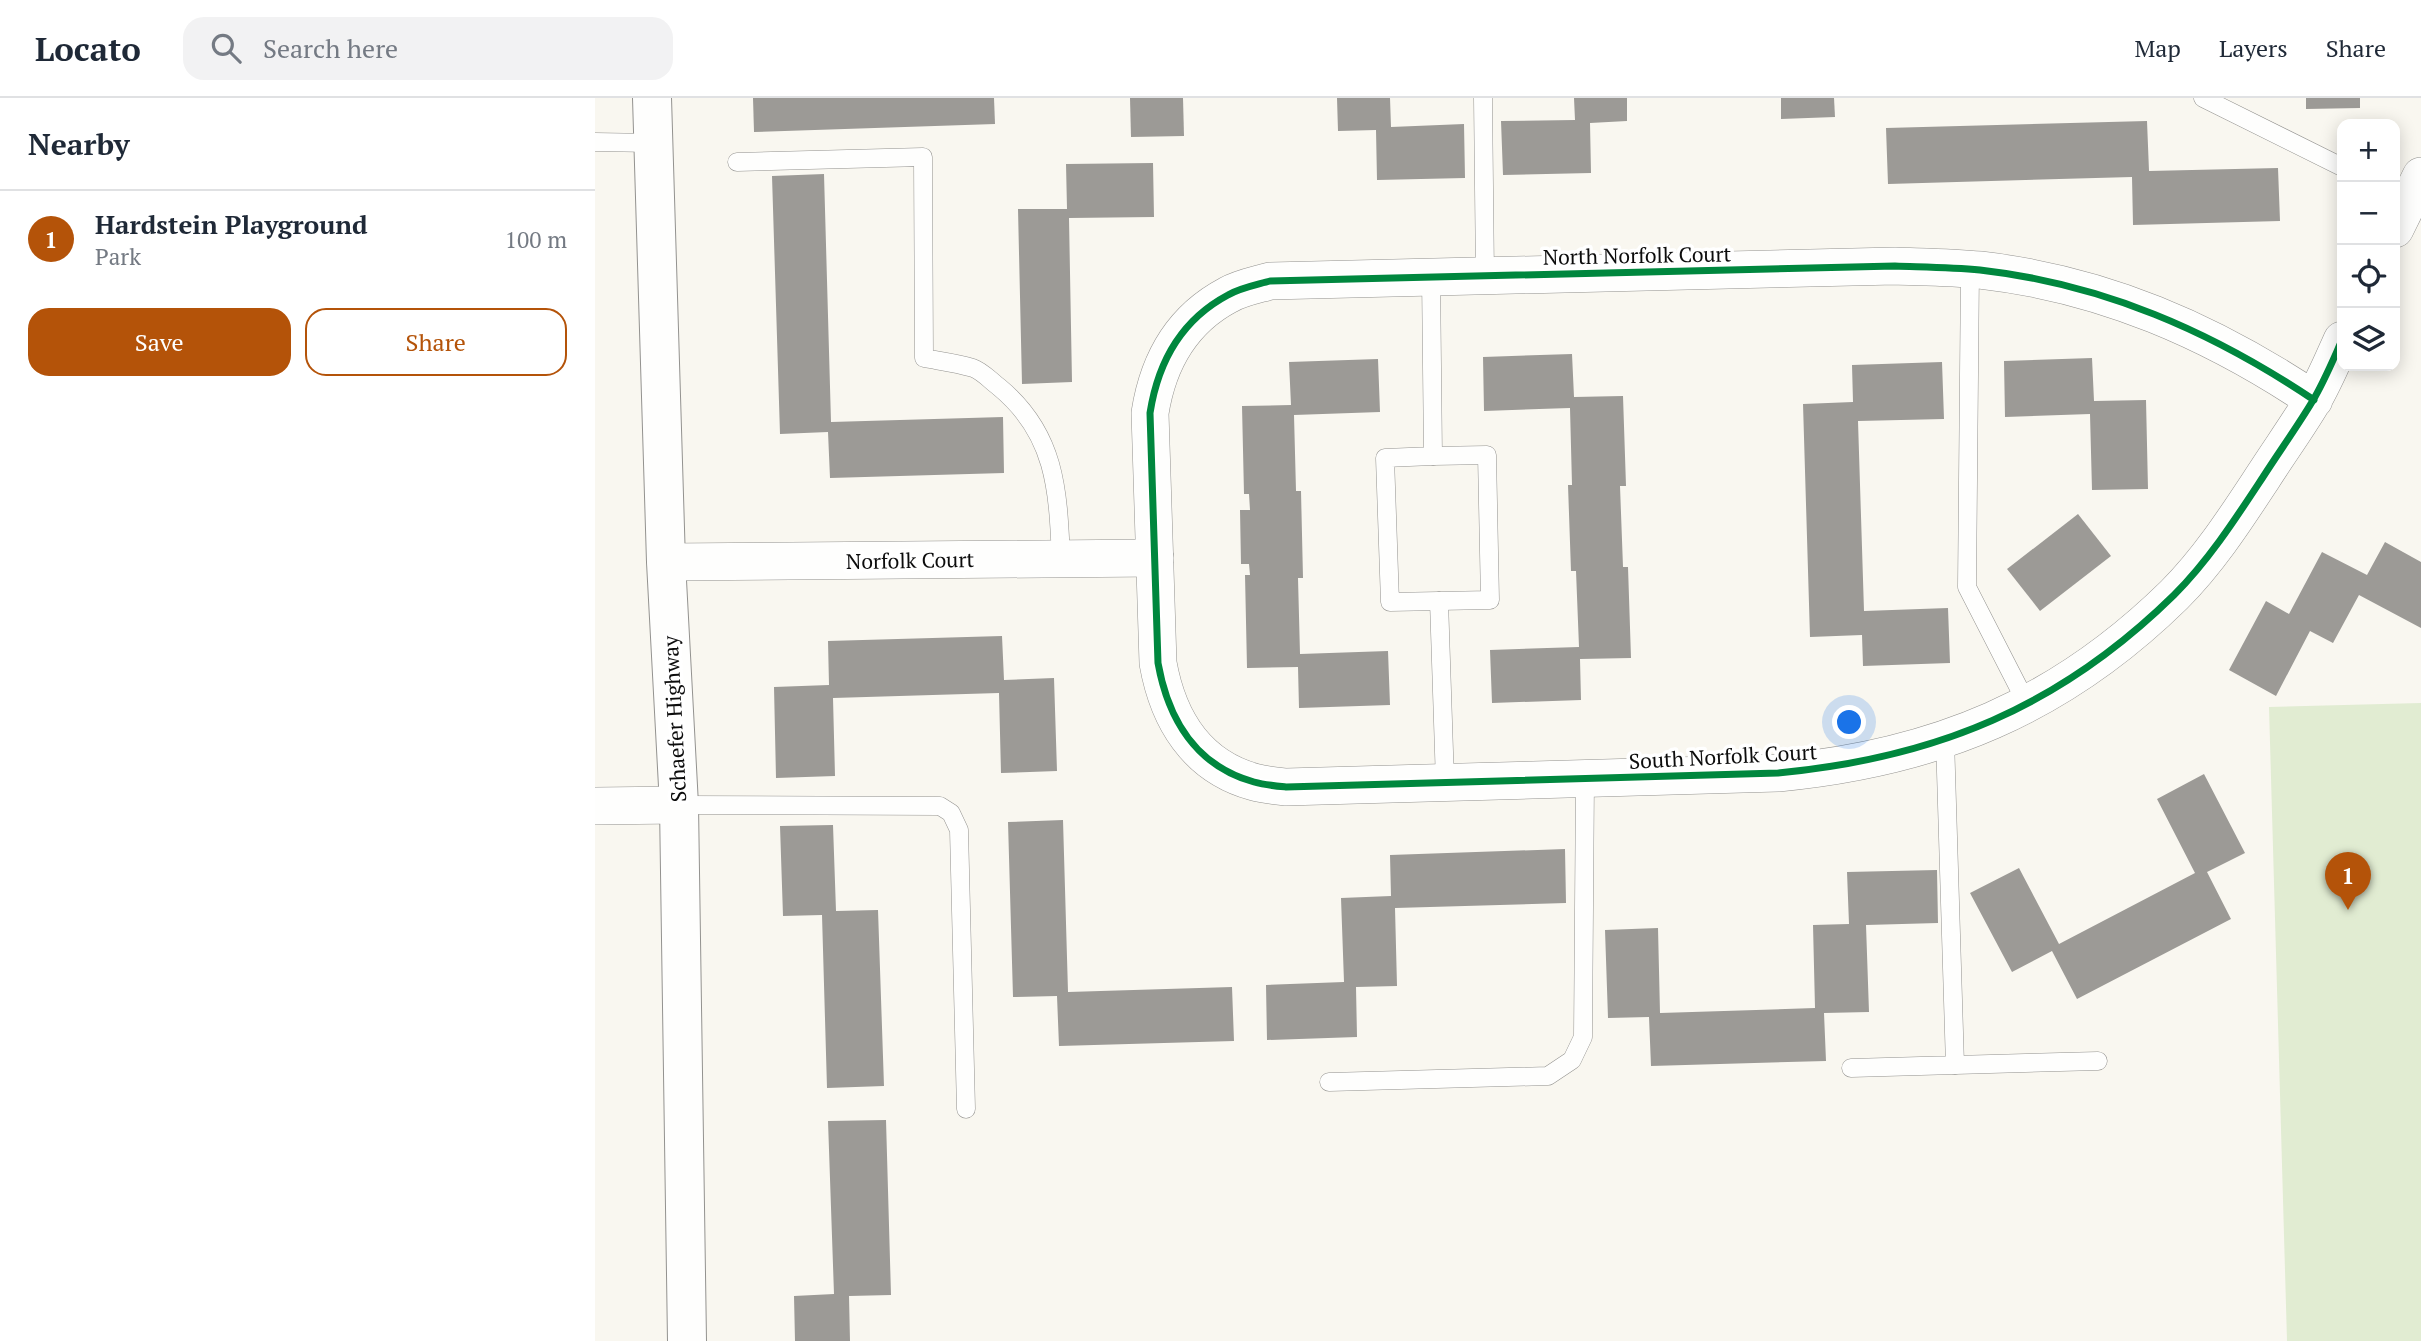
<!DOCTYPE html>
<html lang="en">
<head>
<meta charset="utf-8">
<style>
	:root { --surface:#fff; --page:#f2f2f3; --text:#1f2937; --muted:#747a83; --line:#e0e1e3; --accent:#b45309 }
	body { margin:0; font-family:"PT Serif",serif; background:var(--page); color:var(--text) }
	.controls { position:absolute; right:21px; top:21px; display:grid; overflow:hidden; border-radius:14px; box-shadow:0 4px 18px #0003 }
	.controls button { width:63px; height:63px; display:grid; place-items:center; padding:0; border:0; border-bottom:2px solid var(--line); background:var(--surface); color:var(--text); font:35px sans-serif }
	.you { position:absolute; left:1255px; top:625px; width:24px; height:24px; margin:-18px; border:5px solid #fff; border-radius:50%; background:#1a73e8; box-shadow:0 0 0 10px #1a73e833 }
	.badge { display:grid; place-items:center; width:46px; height:46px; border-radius:50%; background:var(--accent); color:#fff; font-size:23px; font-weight:700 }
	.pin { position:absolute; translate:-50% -58px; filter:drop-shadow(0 2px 4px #0008) }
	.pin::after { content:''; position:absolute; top:37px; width:24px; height:21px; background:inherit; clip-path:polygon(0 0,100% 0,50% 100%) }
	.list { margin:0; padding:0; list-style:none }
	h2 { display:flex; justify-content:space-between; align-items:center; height:91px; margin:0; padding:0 28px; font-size:30px }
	h2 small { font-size:23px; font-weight:400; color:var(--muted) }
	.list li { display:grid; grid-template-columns:46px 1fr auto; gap:21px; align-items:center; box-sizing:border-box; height:98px; padding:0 28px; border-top:2px solid var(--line) }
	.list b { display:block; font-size:26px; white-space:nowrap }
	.list p { margin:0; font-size:23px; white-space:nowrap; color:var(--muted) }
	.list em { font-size:23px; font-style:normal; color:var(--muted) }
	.actions { display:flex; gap:14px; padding:21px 28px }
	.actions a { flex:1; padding:16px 0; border:2px solid var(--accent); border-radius:21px; text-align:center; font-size:24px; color:var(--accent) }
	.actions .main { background:var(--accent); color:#fff }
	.icon { flex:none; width:38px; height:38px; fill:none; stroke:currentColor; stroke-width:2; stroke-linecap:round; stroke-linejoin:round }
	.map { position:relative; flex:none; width:1826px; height:1243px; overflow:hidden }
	header { display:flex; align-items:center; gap:42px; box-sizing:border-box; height:98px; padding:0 35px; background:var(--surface); border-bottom:2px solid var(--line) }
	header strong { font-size:33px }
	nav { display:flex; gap:38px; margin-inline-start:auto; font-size:24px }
	.search { width:490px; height:63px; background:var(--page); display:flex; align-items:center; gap:18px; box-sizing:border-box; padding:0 24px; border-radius:21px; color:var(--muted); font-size:26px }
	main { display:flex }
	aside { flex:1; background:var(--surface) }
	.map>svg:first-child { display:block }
</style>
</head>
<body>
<header>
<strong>Locato</strong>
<div class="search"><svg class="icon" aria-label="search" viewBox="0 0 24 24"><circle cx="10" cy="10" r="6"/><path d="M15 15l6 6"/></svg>Search here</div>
<nav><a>Map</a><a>Layers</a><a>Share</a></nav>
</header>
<main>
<aside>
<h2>Nearby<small></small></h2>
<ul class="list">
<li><span class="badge">1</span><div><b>Hardstein Playground</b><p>Park</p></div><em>100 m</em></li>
</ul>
<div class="actions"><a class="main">Save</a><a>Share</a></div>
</aside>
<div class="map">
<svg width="1826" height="1243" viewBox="0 0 1826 1243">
	<rect width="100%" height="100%" fill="#f9f7f0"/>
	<!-- green -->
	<path fill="#e1ecd2" d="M1826,605V1243H1692L1674,609Z"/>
	<!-- building -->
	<g fill="#9c9a96">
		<path d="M158,0H399L400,26L159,34Z"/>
		<path d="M535,0H588L589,38L536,39Z"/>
		<path d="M742,0H795L796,29L869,26L870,80L782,82L781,32L743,33Z"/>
		<path d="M979,0H1032V23L995,25L996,75L908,77L906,23L980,22Z"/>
		<path d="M1186,0H1239L1240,19L1186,21Z"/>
		<path d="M1711,0H1765V10L1711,11Z"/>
		<path d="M1552,23L1554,73L1683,70L1685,123L1538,127L1537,79L1293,86L1291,30Z"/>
		<path d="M558,65L559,119L474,120L477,284L427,286L423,111H472L471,66Z"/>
		<path d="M229,76L236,324L408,319L409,375L235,380L233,334L185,336L177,78Z"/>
		<path d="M977,256L979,299L1028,298L1031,388H1025L1028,469H1033L1036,560L985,561L986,602L897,605L895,552L984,549L981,473H976L973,387H977L975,310L889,313L888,259Z"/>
		<path d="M1497,260L1499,303L1551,302L1553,391L1497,392L1495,316L1410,319L1409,263Z"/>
		<path d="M783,261L785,314L699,317L701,393H706L708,480H703L705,556L793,553L795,607L704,610L703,569L652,570L650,477H655L654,466H646L645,412H655L654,396H649L647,308L696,307L694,264Z"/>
		<path d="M1347,264L1349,321L1263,323L1269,513L1353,510L1355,565L1268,568L1267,537L1215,539L1208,306L1258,304L1257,267Z"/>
		<path d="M1483,416L1516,458L1445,513L1412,471Z"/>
		<path d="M1790,444L1826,464V530L1764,497L1738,545L1715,533L1681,598L1634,572L1671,503L1694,516L1727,454L1772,477Z"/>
		<path d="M407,538L409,582L459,580L462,673L406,675L404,595L238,600L240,678L181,680L179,589L234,587L233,543Z"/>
		<path d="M1609,676L1650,755L1612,774L1636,821L1482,901L1457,853L1417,874L1375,795L1424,770L1464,846L1600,775L1562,701Z"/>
		<path d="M468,722L473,894L637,889L639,943L464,948L462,898L418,899L413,724Z"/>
		<path d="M238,727L241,813L283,812L289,988L232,990L227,817L188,818L185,728Z"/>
		<path d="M970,751L971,805L800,810L802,888L761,889L762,939L672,942L671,887L749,884L746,800L796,798L795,757Z"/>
		<path d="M1342,772L1343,825L1271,827L1274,914L1229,915L1231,963L1056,968L1054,919L1013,920L1010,832L1063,830L1065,915L1220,910L1218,827L1254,826L1252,774Z"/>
		<path d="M291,1022L296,1197L254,1198L255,1243H200L199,1198L239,1196L233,1023Z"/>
	</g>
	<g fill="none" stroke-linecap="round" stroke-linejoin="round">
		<defs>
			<g id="service">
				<path d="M888,0L890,178"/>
				<path d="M1608,0L1747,69"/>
				<path d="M0,44L58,45"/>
				<path d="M142,64L328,59L329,260C345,263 362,265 378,270C387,273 396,283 404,289C461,336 463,392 466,461"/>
				<path d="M1375,171L1372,489L1432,606"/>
				<path d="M836,179L838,358L790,360L795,504L844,503L850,684"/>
				<path d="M838,358L892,357L895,502L844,503"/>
				<path d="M84,707L345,708L356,715L364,732L371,1011"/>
				<path d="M1360,967L1503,963"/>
				<path d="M1256,970L1360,967L1350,641"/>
				<path d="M734,984L953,978L977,962L988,939L990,681"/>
			</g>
			<g id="minor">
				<path d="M1800,131L1826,78"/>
				<path d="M1719,302C1616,233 1508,186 1385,172C1357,169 1328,169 1300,168L675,183C661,187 645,190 633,197C586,222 563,264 555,315L563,565C573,621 601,668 659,684C670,687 681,688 691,689L1183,675C1341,660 1465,609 1579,497C1614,462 1641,420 1668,379C1684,354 1702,329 1717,304C1729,284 1738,262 1747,242"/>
				<path d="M71,464L560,460"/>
				<path d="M0,708L84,707"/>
			</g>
			<path id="tertiary" d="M57,0L71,464L84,707L92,1243"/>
		</defs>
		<!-- service casing -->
		<use href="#service" stroke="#93928f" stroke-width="19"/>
		<!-- minor casing -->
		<use href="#minor" stroke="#93928f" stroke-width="38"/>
		<!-- tertiary casing -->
		<use href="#tertiary" stroke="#93928f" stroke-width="40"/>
		<!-- service -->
		<use href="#service" stroke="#fefefd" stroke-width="18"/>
		<!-- minor -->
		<use href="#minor" stroke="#fefefd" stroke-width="37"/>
		<!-- tertiary -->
		<use href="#tertiary" stroke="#fefefd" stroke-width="38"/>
		<defs>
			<path id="cycleway" d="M1719,302C1616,233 1508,186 1385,172C1357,169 1328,169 1300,168L675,183C661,187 645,190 633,197C586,222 563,264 555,315L563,565C573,621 601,668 659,684C670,687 681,688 691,689L1183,675C1341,660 1465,609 1579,497C1614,462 1641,420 1668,379C1684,354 1702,329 1717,304C1729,284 1738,262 1747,242"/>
		</defs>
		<!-- cycleway casing -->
		<use href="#cycleway" stroke="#fff" stroke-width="11"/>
		<!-- cycleway -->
		<use href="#cycleway" stroke="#00873e" stroke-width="7"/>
	</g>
	<g text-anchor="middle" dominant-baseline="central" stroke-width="7" stroke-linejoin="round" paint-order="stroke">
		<!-- street labels -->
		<g font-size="21" fill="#0c0c0c" stroke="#fff">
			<text transform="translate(1042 157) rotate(-1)">North Norfolk Court</text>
			<text transform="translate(315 462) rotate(-1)">Norfolk Court</text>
			<text transform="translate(79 621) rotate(-93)">Schaefer Highway</text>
			<text transform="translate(1128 658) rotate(-3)">South Norfolk Court</text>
		</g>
	</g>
</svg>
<div class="controls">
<button>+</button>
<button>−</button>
<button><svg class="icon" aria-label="locate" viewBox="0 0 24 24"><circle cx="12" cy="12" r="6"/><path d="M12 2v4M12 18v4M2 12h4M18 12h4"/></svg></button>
<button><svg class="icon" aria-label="layers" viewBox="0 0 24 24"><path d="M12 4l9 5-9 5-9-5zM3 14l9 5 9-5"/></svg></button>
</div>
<div class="you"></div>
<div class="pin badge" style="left:1753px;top:812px">1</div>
</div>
</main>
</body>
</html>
